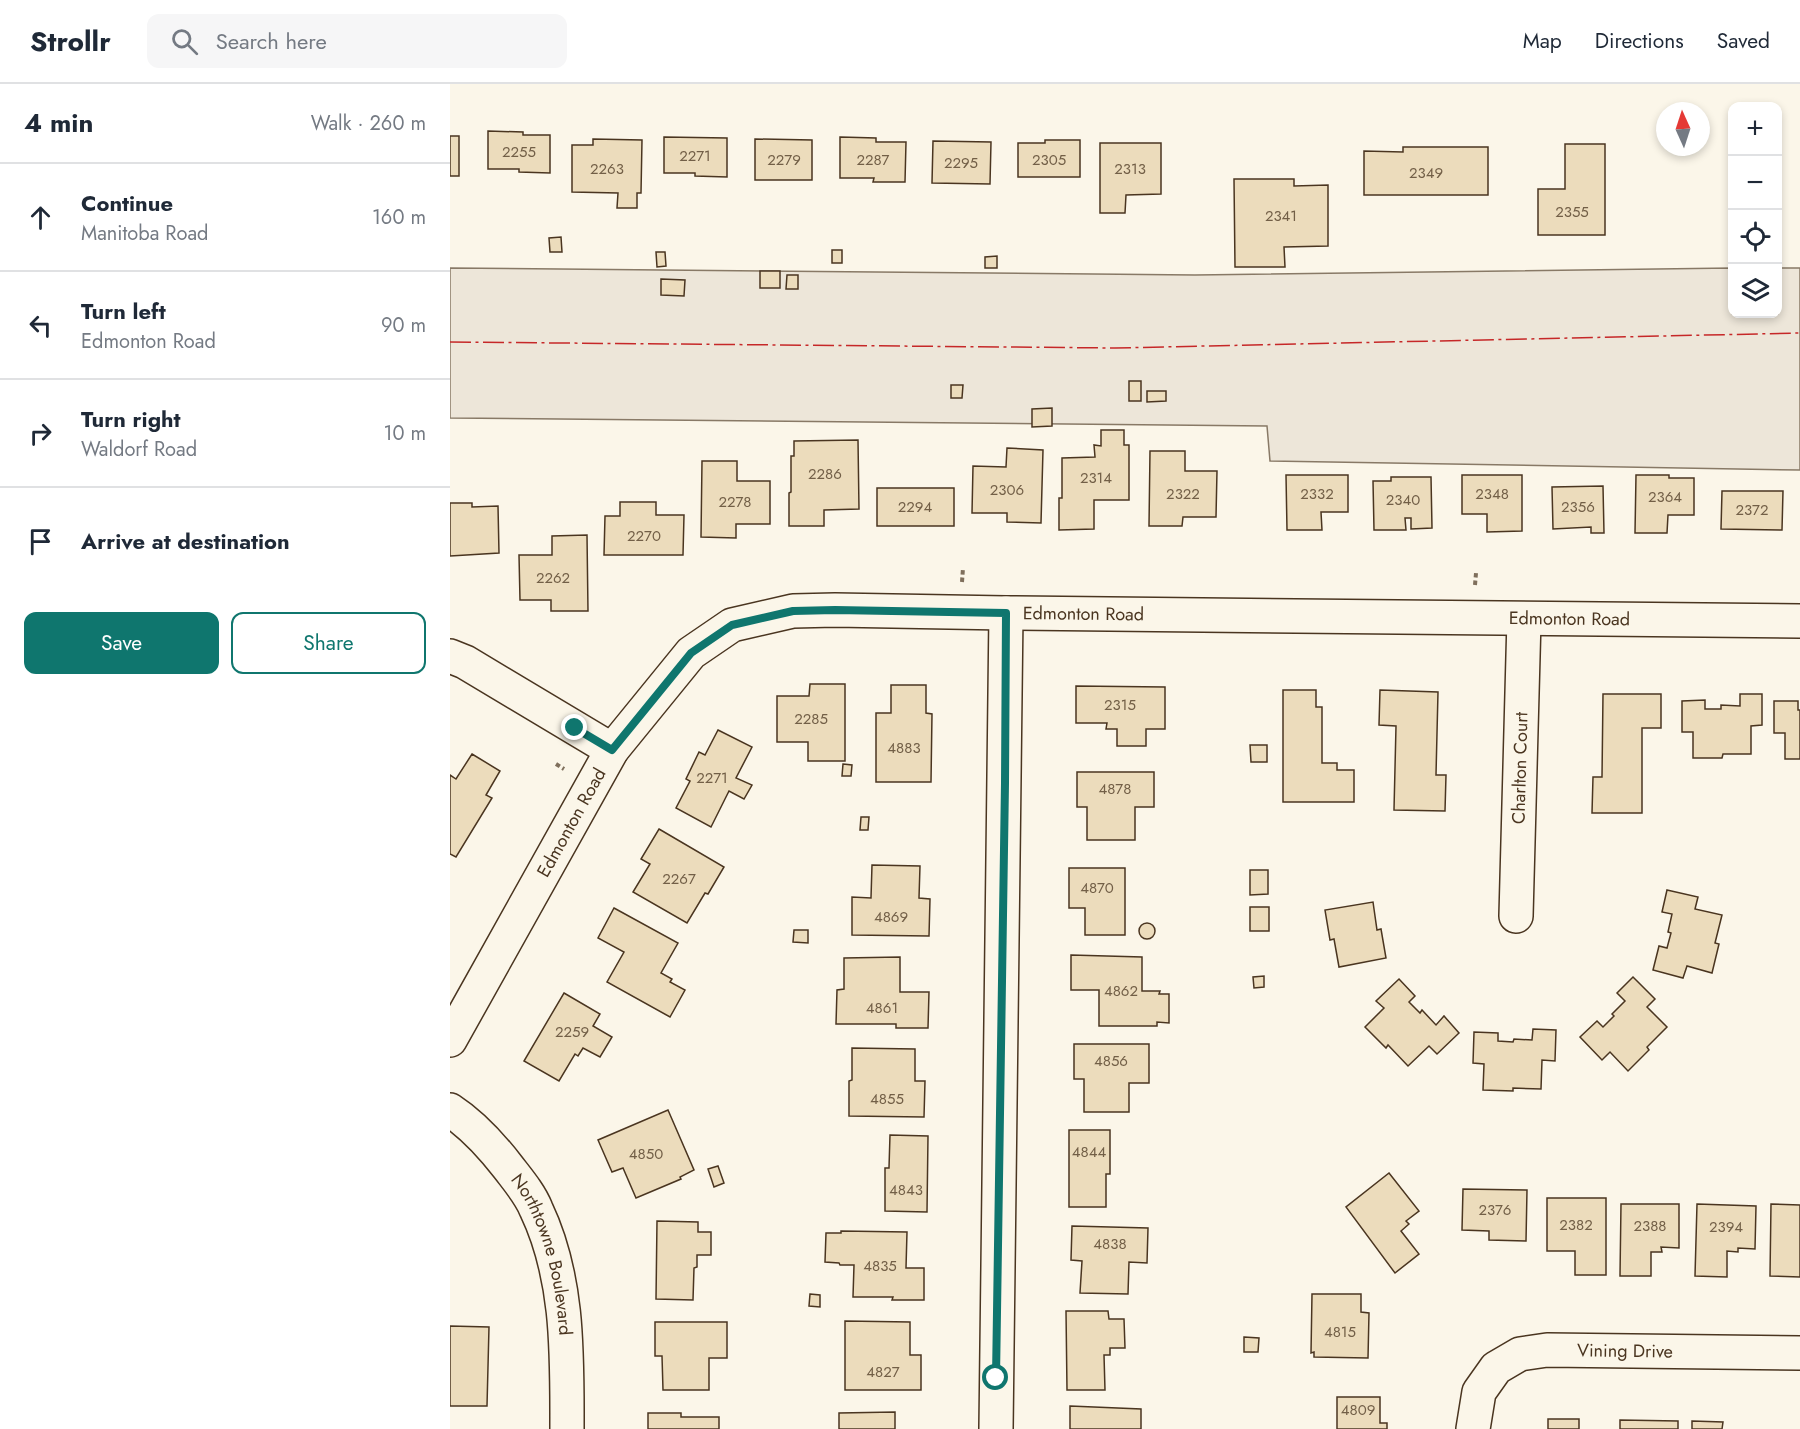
<!DOCTYPE html>
<html lang="en">
<head>
<meta charset="utf-8">
<style>
	:root { --surface:#fff; --page:#f6f6f7; --text:#1f2937; --muted:#747a83; --line:#e0e1e3; --accent:#0f766e }
	body { margin:0; font-family:Jost,sans-serif; background:var(--page); color:var(--text) }
	.controls { position:absolute; right:18px; top:18px; display:grid; overflow:hidden; border-radius:12px; box-shadow:0 3px 9px #0003 }
	.controls button { width:54px; height:54px; display:grid; place-items:center; padding:0; border:0; border-bottom:2px solid var(--line); background:var(--surface); color:var(--text); font:30px sans-serif }
	.compass { position:absolute; left:1206px; top:18px; width:54px; height:54px; border-radius:50%; background:var(--surface); box-shadow:0 3px 9px #0003; rotate:357deg }
	.stop { position:absolute; width:18px; height:18px; margin:-14px; border:4px solid #0f766e; border-radius:50%; background:#fff }
	.stop.end { background:#0f766e; border-color:#fff; box-shadow:0 2px 6px #0008 }
	.list { margin:0; padding:0; list-style:none }
	h2 { display:flex; justify-content:space-between; align-items:center; height:78px; margin:0; padding:0 24px; font-size:26px }
	h2 small { font-size:20px; font-weight:400; color:var(--muted) }
	.list li { display:grid; grid-template-columns:39px 1fr auto; gap:18px; align-items:center; box-sizing:border-box; height:108px; padding:0 24px; border-top:2px solid var(--line) }
	.list b { display:block; font-size:22px; white-space:nowrap }
	.list p { margin:0; font-size:20px; white-space:nowrap; color:var(--muted) }
	.list em { font-size:20px; font-style:normal; color:var(--muted) }
	.actions { display:flex; gap:12px; padding:18px 24px }
	.actions a { flex:1; padding:14px 0; border:2px solid var(--accent); border-radius:12px; text-align:center; font-size:21px; color:var(--accent) }
	.actions .main { background:var(--accent); color:#fff }
	.icon { flex:none; width:33px; height:33px; fill:none; stroke:currentColor; stroke-width:2; stroke-linecap:round; stroke-linejoin:round }
	.map { position:relative; flex:none; width:1350px; height:1345px; overflow:hidden }
	header { display:flex; align-items:center; gap:36px; box-sizing:border-box; height:84px; padding:0 30px; background:var(--surface); border-bottom:2px solid var(--line) }
	header strong { font-size:28px }
	nav { display:flex; gap:33px; margin-inline-start:auto; font-size:21px }
	.search { width:420px; height:54px; background:var(--page); display:flex; align-items:center; gap:15px; box-sizing:border-box; padding:0 21px; border-radius:12px; color:var(--muted); font-size:22px }
	main { display:flex }
	aside { flex:1; background:var(--surface) }
	.map>svg:first-child { display:block }
</style>
</head>
<body>
<header>
<strong>Strollr</strong>
<div class="search"><svg class="icon" aria-label="search" viewBox="0 0 24 24"><circle cx="10" cy="10" r="6"/><path d="M15 15l6 6"/></svg>Search here</div>
<nav><a>Map</a><a>Directions</a><a>Saved</a></nav>
</header>
<main>
<aside>
<h2>4 min<small>Walk · 260 m</small></h2>
<ul class="list">
<li><svg class="icon" aria-label="ahead" viewBox="0 0 24 24"><path d="M12 20V5M6 11l6-6 6 6"/></svg><div><b>Continue</b><p>Manitoba Road</p></div><em>160 m</em></li>
<li><svg class="icon" aria-label="left" viewBox="0 0 24 24"><path d="M17 20v-9H6M10 6l-5 5 5 5"/></svg><div><b>Turn left</b><p>Edmonton Road</p></div><em>90 m</em></li>
<li><svg class="icon" aria-label="right" viewBox="0 0 24 24"><path d="M7 20v-9h11M14 6l5 5-5 5"/></svg><div><b>Turn right</b><p>Waldorf Road</p></div><em>10 m</em></li>
<li><svg class="icon" aria-label="arrive" viewBox="0 0 24 24"><path d="M6 21V4h12l-3 4 3 4H6"/></svg><div><b>Arrive at destination</b></div></li>
</ul>
<div class="actions"><a class="main">Save</a><a>Share</a></div>
</aside>
<div class="map">
<svg width="1350" height="1345" viewBox="0 0 1350 1345">
	<rect width="100%" height="100%" fill="#fbf6e9"/>
	<!-- green -->
	<path fill="#ede6d9" stroke="#887966" stroke-width="1.5" d="M0,184L745,191L1282,184V230H1328V184H1350V386L820,377L817,342L0,334Z"/>
	<!-- building -->
	<g fill="#ecdcbc" stroke="#4a3520" stroke-width="1.5">
		<path d="M38,47L73,48V51H100V89L69,88V85H38Z"/>
		<rect x="0" y="52" width="9" height="40"/>
		<path d="M214,53L277,54V93L245,92V89H214Z"/>
		<path d="M390,53L426,54V58H456L455,98H423L424,94H390Z"/>
		<path d="M143,55L192,56L191,109H187V124H167L168,109L122,108V61H143Z"/>
		<path d="M305,55L362,56V96H305Z"/>
		<path d="M595,56H630V93H568V59H595Z"/>
		<path d="M483,57L541,58L540,100L482,99Z"/>
		<path d="M650,59H711V110L676,111L675,129H650Z"/>
		<path d="M1115,60H1155V151H1088V105H1115Z"/>
		<path d="M953,63H1038V111H914V67L953,68Z"/>
		<path d="M784,95H844V102L878,101V162L834,163L835,183H785Z"/>
		<path d="M111,153L112,168H100L99,154Z"/>
		<rect x="382" y="166" width="10" height="13"/>
		<path d="M206,168H215L216,182L207,183Z"/>
		<path d="M547,172V184H535V173Z"/>
		<rect x="310" y="187" width="20" height="17"/>
		<path d="M337,191H348V205H336Z"/>
		<path d="M211,195L235,196L234,212L211,211Z"/>
		<rect x="679" y="297" width="12" height="20"/>
		<path d="M501,301H513L512,314H501Z"/>
		<path d="M697,307H716V317L697,318Z"/>
		<path d="M602,324V342L582,343V325Z"/>
		<path d="M651,346H674V361H679V416H644V445L609,446V414H612V374L645,373L644,361L651,362Z"/>
		<path d="M408,356L409,425L374,426V442H339V409L341,408V372H344V357Z"/>
		<path d="M557,364L593,366L591,439L557,438V429H522L523,382L556,383Z"/>
		<path d="M700,367H735V387H767L766,433H733L732,442H699Z"/>
		<path d="M252,377H287V397H320V440H286V454L251,453Z"/>
		<path d="M836,391H898V428H871L872,446H837Z"/>
		<path d="M1012,391H1072V447L1037,448V430H1012Z"/>
		<path d="M1186,391H1219V394H1244V431H1218L1217,449H1185Z"/>
		<path d="M941,393H981L982,444L961,445V434H955L956,446H924L923,397H941Z"/>
		<path d="M1153,402L1154,449H1141V443L1103,445L1102,403Z"/>
		<rect x="427" y="404" width="77" height="38"/>
		<path d="M1272,407H1333L1332,446L1271,445Z"/>
		<path d="M170,418H206V431H234L233,471H154L155,432H170Z"/>
		<path d="M0,419H22V423L48,422L49,469L0,472Z"/>
		<path d="M137,451L138,527H101V516H70L69,471H102V452Z"/>
		<path d="M360,600H395V677H358V658H327V612H359Z"/>
		<path d="M441,601H476V629L482,630L481,698H426V629H441Z"/>
		<path d="M626,602L715,603V645H696V662H667V645H656L657,639H626Z"/>
		<path d="M833,606H866V623H872V679H887V686H904V718H833Z"/>
		<path d="M930,606L988,608L986,691H996L995,727L944,726L946,642L929,641Z"/>
		<path d="M1153,610H1211V644H1192V729H1142L1143,693H1152Z"/>
		<path d="M1290,610H1312V641L1301,642V670H1273L1272,674H1243V648H1232V617L1255,616V625H1271V621L1290,622Z"/>
		<path d="M1324,617H1348V626H1350V675H1335V649H1324Z"/>
		<path d="M268,646L302,663L286,694L302,701L294,715L279,707L261,743L226,724L240,697L236,695L249,668L255,671Z"/>
		<path d="M800,661H817V678H801Z"/>
		<path d="M22,670L50,687L36,711L42,714L6,773L0,770V691L6,695Z"/>
		<path d="M393,680L402,681L401,692H392Z"/>
		<path d="M627,688H704V723H685V756H637V723H627Z"/>
		<path d="M411,733H419L418,746H410Z"/>
		<path d="M209,745L274,783L258,810L255,809L237,839L183,808L200,780L191,775Z"/>
		<path d="M422,781L470,782L469,814L480,815L479,852L402,851V813L421,814Z"/>
		<path d="M619,784H675V851H635V824H619Z"/>
		<path d="M800,786H818V810L800,811Z"/>
		<path d="M1217,806L1248,813L1245,825L1272,831L1265,859L1269,860L1262,889L1237,882L1233,894L1203,886L1209,862L1217,864L1221,849L1218,848L1222,830L1212,828Z"/>
		<path d="M923,818L927,846L931,845L936,874L889,883L884,855L880,856L875,826Z"/>
		<rect x="800" y="823" width="19" height="24"/>
		<path d="M164,824L228,859L211,889L222,895L220,898L235,906L220,933L157,898L174,868L148,854Z"/>
		<circle cx="697" cy="847" r="8"/>
		<path d="M344,846H358V859L343,858Z"/>
		<path d="M621,871L692,873V907H710L709,910H719V939L707,938V942H649V906H621Z"/>
		<path d="M450,873V908H479L478,944H446V940H386L387,906L394,905V874Z"/>
		<path d="M814,892V903L804,904L803,893Z"/>
		<path d="M1183,893L1205,915L1197,923L1217,943L1197,963L1199,966L1178,987L1160,968L1152,976L1130,953L1147,937L1153,943L1164,932L1162,930L1175,917L1167,909Z"/>
		<path d="M949,895L965,912L959,918L970,929L972,926L986,941L994,932L1009,949L987,970L979,962L958,982L938,961L936,964L915,943L934,924L926,917Z"/>
		<path d="M114,909L150,930L143,942L162,953L150,973L133,964L128,972L125,970L109,997L74,977Z"/>
		<path d="M1083,945L1106,946L1105,977L1092,976L1091,1005L1063,1004V1007L1033,1006L1034,980L1023,979L1024,948L1048,949V957L1063,958L1064,955L1082,956Z"/>
		<path d="M624,960H699V999H679V1028H634V995H624Z"/>
		<path d="M402,964L465,965V997H475L474,1033L399,1032V997L402,996Z"/>
		<path d="M218,1026L244,1086L230,1093L231,1095L186,1114L173,1084L162,1088L148,1056Z"/>
		<path d="M619,1046H660V1090H656V1123H619Z"/>
		<path d="M440,1051L478,1052L477,1128L435,1127V1084H439Z"/>
		<path d="M268,1082L274,1099L264,1103L258,1085Z"/>
		<path d="M939,1089L969,1127L956,1137L959,1140L951,1147L969,1170L945,1189L896,1123Z"/>
		<path d="M1013,1105L1077,1106L1076,1157L1039,1156V1147L1012,1146Z"/>
		<path d="M1097,1114H1156V1191H1125V1167H1097Z"/>
		<path d="M1171,1120H1229V1164L1211,1163L1212,1168H1201V1192H1170Z"/>
		<path d="M1247,1120L1306,1122L1305,1165L1288,1164V1168L1277,1167V1193L1245,1192Z"/>
		<path d="M1321,1120L1350,1121V1193L1320,1192Z"/>
		<path d="M207,1137L248,1138V1148H261V1171H247V1183L244,1184L243,1216L206,1215Z"/>
		<path d="M622,1142L698,1144L697,1179L679,1178L678,1210L630,1209L632,1177L621,1176Z"/>
		<path d="M391,1147L457,1148L456,1184H474V1216H442L443,1213H403L404,1181H390L389,1179L375,1178L376,1149H391Z"/>
		<path d="M360,1210L370,1211V1223L359,1222Z"/>
		<path d="M862,1210H911V1228L919,1229L918,1274L864,1273V1268L861,1269Z"/>
		<path d="M616,1227H658L659,1235H674L675,1264H660V1271H654L655,1306H617Z"/>
		<path d="M395,1237L460,1238V1271H471V1306H395Z"/>
		<path d="M205,1238H277V1274H259V1306H213L212,1272H205Z"/>
		<path d="M0,1242L39,1243L37,1322H0Z"/>
		<path d="M794,1253L809,1254L808,1268H794Z"/>
		<path d="M887,1313H930V1339H937V1345H887Z"/>
		<path d="M620,1322L691,1325V1345H620Z"/>
		<path d="M445,1328V1345H389V1329Z"/>
		<path d="M198,1329H231V1333H269V1345H198Z"/>
		<rect x="1098" y="1335" width="31" height="10"/>
		<path d="M1170,1336L1228,1337V1345H1170Z"/>
		<path d="M1242,1337L1273,1338L1272,1345H1242Z"/>
	</g>
	<g fill="none" stroke-linecap="round" stroke-linejoin="round">
		<defs>
			<g id="minor">
				<path d="M0,572L15,578L162,666"/>
				<path id="s1" d="M1066,832L1074,535"/>
				<path id="s2" d="M0,956L162,666L241,569L282,541L343,527L385,526L556,529L1350,537"/>
				<path id="s3" d="M0,1026C23,1041 41,1061 58,1083C68,1096 80,1110 86,1125C119,1194 117,1271 117,1345"/>
				<path d="M546,1345C547,1073 555,801 556,529"/>
				<path id="s4" d="M1023,1345L1029,1308L1046,1284L1070,1270L1097,1266L1350,1269"/>
			</g>
		</defs>
		<!-- minor casing -->
		<use href="#minor" stroke="#4a3520" stroke-width="36"/>
		<!-- path -->
		<g stroke="#7f6f5c" stroke-width="4" stroke-dasharray="4.5 3" stroke-linecap="butt">
			<path d="M512,498L513,484"/>
			<path d="M1025,501L1026,489"/>
			<path d="M106,680L114,685"/>
		</g>
		<!-- minor -->
		<use href="#minor" stroke="#fbf6e9" stroke-width="33"/>
		<!-- power -->
		<path stroke="#c62828" stroke-width="1.5" stroke-dasharray="21 4.5 3 4.5" stroke-linecap="butt" d="M0,258L665,264L1350,249"/>
	</g>
	<g fill="none" stroke-linecap="round" stroke-linejoin="round">
		<!-- route -->
		<path stroke="#0f766e" stroke-width="8" d="M125,644L162,666L241,569L282,541L343,527L385,526L556,529L555,699L546,1294"/>
	</g>
	<g text-anchor="middle" dominant-baseline="central" stroke-width="4.5" stroke-linejoin="round" paint-order="stroke">
		<!-- number labels -->
		<g font-size="15" fill="#725f47">
			<text x="69" y="68">2255</text>
			<text x="245" y="72">2271</text>
			<text x="334" y="76">2279</text>
			<text x="423" y="76">2287</text>
			<text x="599" y="76">2305</text>
			<text x="511" y="79">2295</text>
			<text x="157" y="85">2263</text>
			<text x="680" y="85">2313</text>
			<text x="976" y="89">2349</text>
			<text x="1122" y="128">2355</text>
			<text x="831" y="132">2341</text>
			<text x="375" y="390">2286</text>
			<text x="646" y="394">2314</text>
			<text x="557" y="406">2306</text>
			<text x="733" y="410">2322</text>
			<text x="867" y="410">2332</text>
			<text x="1042" y="410">2348</text>
			<text x="1215" y="413">2364</text>
			<text x="953" y="416">2340</text>
			<text x="285" y="418">2278</text>
			<text x="465" y="423">2294</text>
			<text x="1128" y="423">2356</text>
			<text x="1302" y="426">2372</text>
			<text x="194" y="452">2270</text>
			<text x="103" y="494">2262</text>
			<text x="670" y="621">2315</text>
			<text x="361" y="635">2285</text>
			<text x="454" y="664">4883</text>
			<text x="262" y="694">2271</text>
			<text x="665" y="705">4878</text>
			<text x="229" y="795">2267</text>
			<text x="647" y="804">4870</text>
			<text x="441" y="833">4869</text>
			<text x="671" y="907">4862</text>
			<text x="432" y="924">4861</text>
			<text x="122" y="948">2259</text>
			<text x="661" y="977">4856</text>
			<text x="437" y="1015">4855</text>
			<text x="639" y="1068">4844</text>
			<text x="196" y="1070">4850</text>
			<text x="456" y="1106">4843</text>
			<text x="1045" y="1126">2376</text>
			<text x="1126" y="1141">2382</text>
			<text x="1200" y="1142">2388</text>
			<text x="1276" y="1143">2394</text>
			<text x="660" y="1160">4838</text>
			<text x="430" y="1182">4835</text>
			<text x="890" y="1248">4815</text>
			<text x="433" y="1288">4827</text>
			<text x="908" y="1326">4809</text>
		</g>
		<!-- street labels -->
		<g font-size="18" fill="#4a3520" stroke="#fbf6e9">
			<text stroke="none"><textPath href="#s2" startOffset="860">Edmonton Road</textPath></text>
			<text stroke="none"><textPath href="#s2" startOffset="1346">Edmonton Road</textPath></text>
			<text stroke="none"><textPath href="#s1" startOffset="148">Charlton Court</textPath></text>
			<text stroke="none"><textPath href="#s2" startOffset="249">Edmonton Road</textPath></text>
			<text stroke="none"><textPath href="#s3" startOffset="178">Northtowne Boulevard</textPath></text>
			<text stroke="none"><textPath href="#s4" startOffset="200">Vining Drive</textPath></text>
		</g>
	</g>
</svg>
<div class="controls">
<button>+</button>
<button>−</button>
<button><svg class="icon" aria-label="locate" viewBox="0 0 24 24"><circle cx="12" cy="12" r="6"/><path d="M12 2v4M12 18v4M2 12h4M18 12h4"/></svg></button>
<button><svg class="icon" aria-label="layers" viewBox="0 0 24 24"><path d="M12 4l9 5-9 5-9-5zM3 14l9 5 9-5"/></svg></button>
</div>
<svg class="compass" viewBox="-18 -18 36 36"><path d="M0-13l5 13h-10z" fill="#e53935"/><path d="M0 13l5-13h-10z" fill="#747a83"/></svg>
<div class="stop" style="left:546px;top:1294px"></div>
<div class="stop end" style="left:125px;top:644px"></div>
</div>
</main>
</body>
</html>
